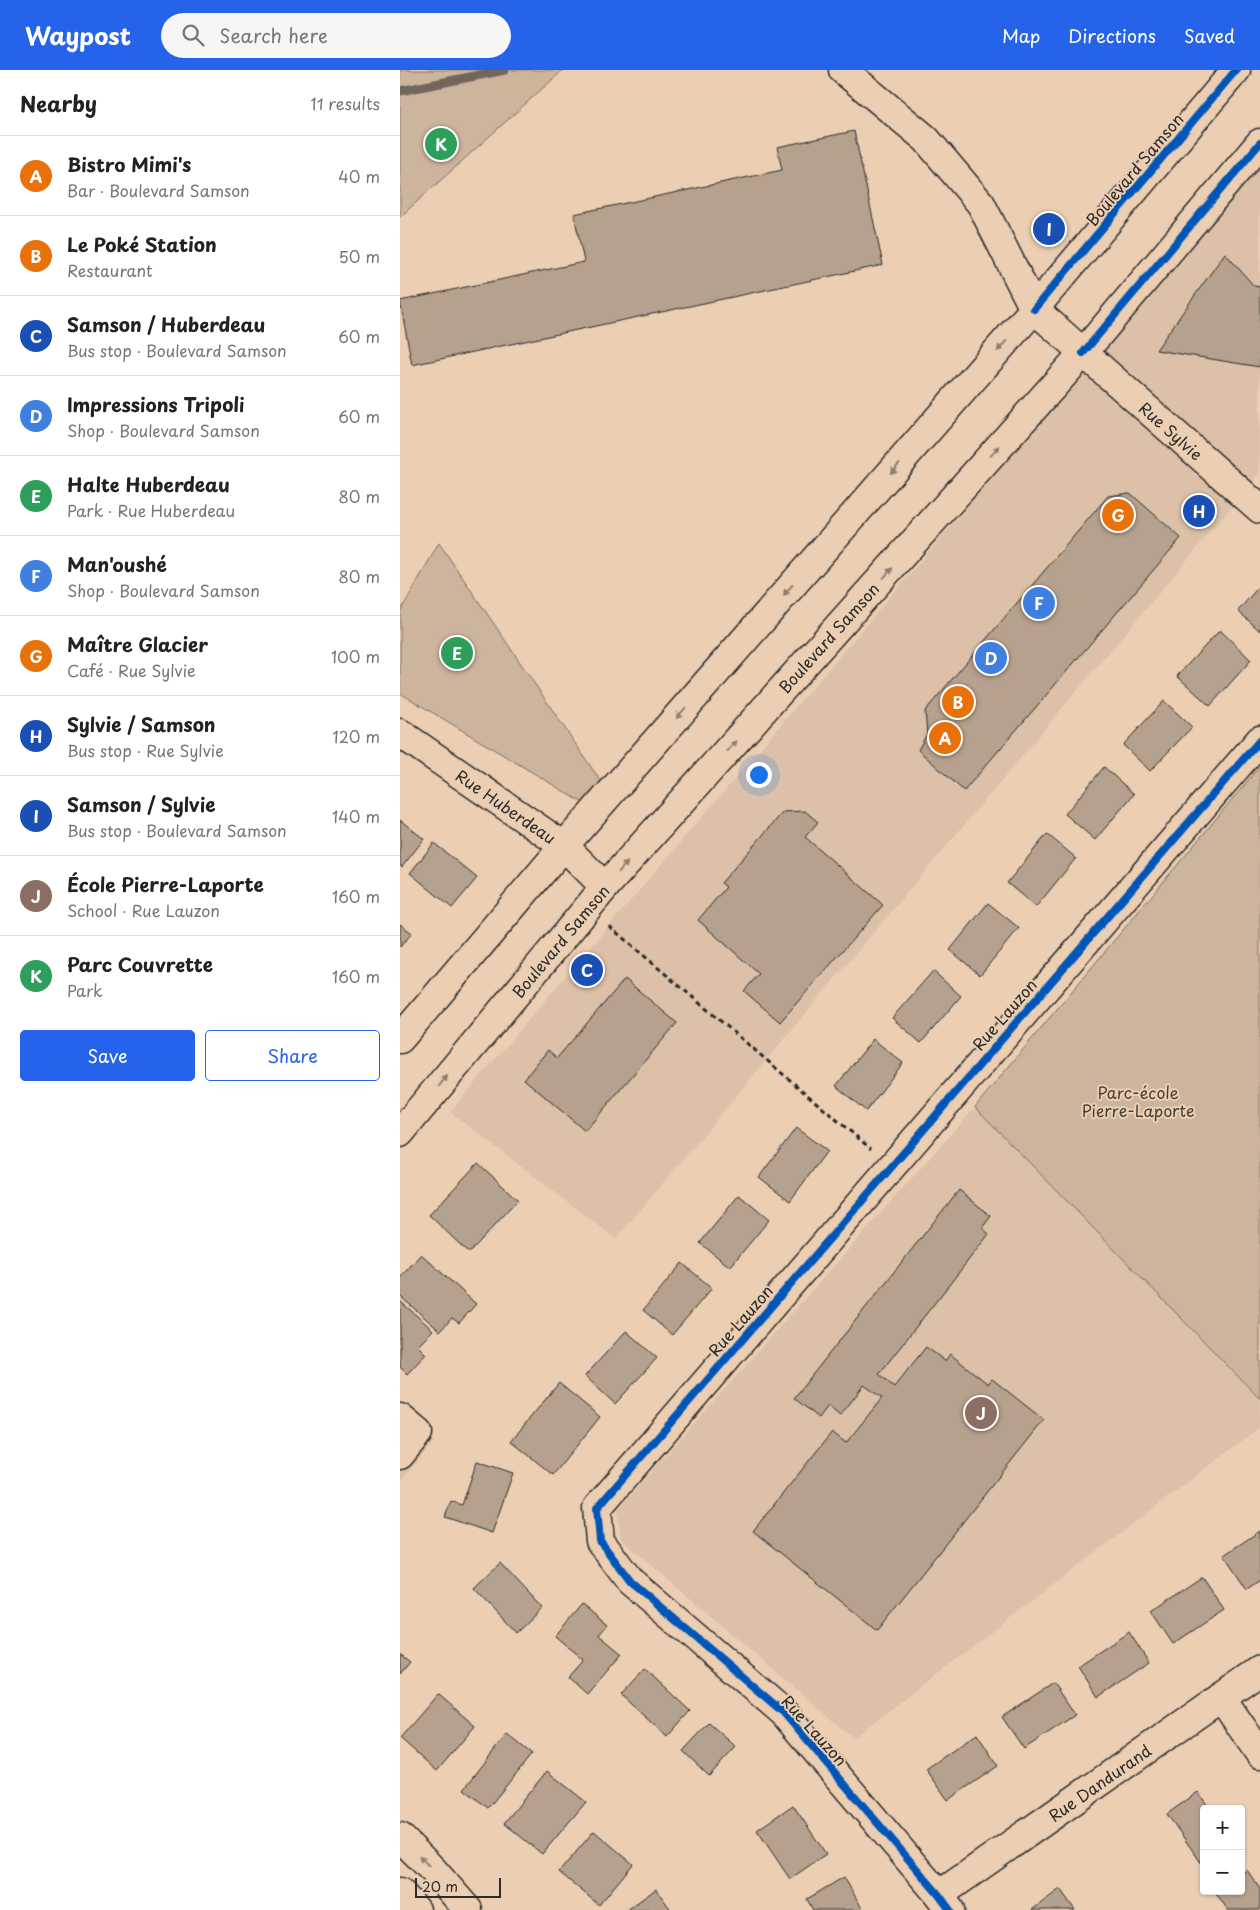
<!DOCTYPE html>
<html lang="en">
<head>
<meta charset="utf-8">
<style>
	:root { --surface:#fff; --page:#f6f6f6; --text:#222; --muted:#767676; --line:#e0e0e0; --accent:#2563eb }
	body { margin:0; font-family:"Playpen Sans",sans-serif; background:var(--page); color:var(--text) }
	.controls { position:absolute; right:15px; bottom:15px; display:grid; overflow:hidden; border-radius:5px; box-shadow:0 1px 4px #0004 }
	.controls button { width:45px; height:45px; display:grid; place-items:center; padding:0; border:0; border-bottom:1px solid var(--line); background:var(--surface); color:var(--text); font:25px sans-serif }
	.scale { position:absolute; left:15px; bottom:12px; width:86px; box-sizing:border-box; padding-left:5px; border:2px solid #2b2b2b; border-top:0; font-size:14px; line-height:18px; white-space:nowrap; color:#2b2b2b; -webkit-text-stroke:4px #eccfb3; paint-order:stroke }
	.you { position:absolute; left:358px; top:704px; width:18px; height:18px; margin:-12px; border:4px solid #fff; border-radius:50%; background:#1a73e8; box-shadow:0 0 0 8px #1a73e833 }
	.badge { display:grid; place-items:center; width:32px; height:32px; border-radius:50%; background:var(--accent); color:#fff; font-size:16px; font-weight:700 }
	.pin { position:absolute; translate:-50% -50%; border:2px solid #fff; box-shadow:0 1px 5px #0006 }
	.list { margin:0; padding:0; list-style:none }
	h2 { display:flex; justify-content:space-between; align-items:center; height:65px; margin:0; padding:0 20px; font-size:21px }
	h2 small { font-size:16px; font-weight:400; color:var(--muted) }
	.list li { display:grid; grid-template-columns:32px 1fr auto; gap:15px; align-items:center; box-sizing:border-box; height:80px; padding:0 20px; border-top:1px solid var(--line) }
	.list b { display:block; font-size:19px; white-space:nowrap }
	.list p { margin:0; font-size:16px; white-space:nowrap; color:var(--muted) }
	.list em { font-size:16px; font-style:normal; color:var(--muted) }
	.actions { display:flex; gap:10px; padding:15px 20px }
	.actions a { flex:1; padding:11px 0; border:1px solid var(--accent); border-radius:5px; text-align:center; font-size:18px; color:var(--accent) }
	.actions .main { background:var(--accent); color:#fff }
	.icon { flex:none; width:28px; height:28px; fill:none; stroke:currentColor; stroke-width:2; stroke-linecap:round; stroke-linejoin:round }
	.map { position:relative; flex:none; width:860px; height:1840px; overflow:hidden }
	header { display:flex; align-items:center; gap:30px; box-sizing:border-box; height:70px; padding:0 25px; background:var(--accent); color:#fff }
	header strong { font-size:24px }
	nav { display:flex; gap:28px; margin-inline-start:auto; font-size:18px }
	.search { width:350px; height:45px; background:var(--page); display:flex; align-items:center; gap:12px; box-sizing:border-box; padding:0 18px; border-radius:28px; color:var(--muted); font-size:19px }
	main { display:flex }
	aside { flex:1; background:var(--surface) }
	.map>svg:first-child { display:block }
</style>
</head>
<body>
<header>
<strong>Waypost</strong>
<div class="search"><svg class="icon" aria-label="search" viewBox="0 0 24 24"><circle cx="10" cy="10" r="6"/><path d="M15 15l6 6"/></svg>Search here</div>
<nav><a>Map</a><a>Directions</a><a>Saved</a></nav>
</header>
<main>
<aside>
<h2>Nearby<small>11 results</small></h2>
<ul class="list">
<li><span class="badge" style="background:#e8710a">A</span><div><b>Bistro Mimi's</b><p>Bar · Boulevard Samson</p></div><em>40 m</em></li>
<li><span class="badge" style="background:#e8710a">B</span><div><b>Le Poké Station</b><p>Restaurant</p></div><em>50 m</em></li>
<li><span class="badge" style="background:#1a4fb4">C</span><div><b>Samson / Huberdeau</b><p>Bus stop · Boulevard Samson</p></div><em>60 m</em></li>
<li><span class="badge" style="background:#3f7fe0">D</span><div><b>Impressions Tripoli</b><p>Shop · Boulevard Samson</p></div><em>60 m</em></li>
<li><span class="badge" style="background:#2e9e5b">E</span><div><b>Halte Huberdeau</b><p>Park · Rue Huberdeau</p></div><em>80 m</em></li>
<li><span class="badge" style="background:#3f7fe0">F</span><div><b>Man'oushé</b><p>Shop · Boulevard Samson</p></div><em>80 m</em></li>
<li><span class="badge" style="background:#e8710a">G</span><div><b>Maître Glacier</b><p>Café · Rue Sylvie</p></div><em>100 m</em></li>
<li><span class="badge" style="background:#1a4fb4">H</span><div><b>Sylvie / Samson</b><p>Bus stop · Rue Sylvie</p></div><em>120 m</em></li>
<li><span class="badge" style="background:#1a4fb4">I</span><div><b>Samson / Sylvie</b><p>Bus stop · Boulevard Samson</p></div><em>140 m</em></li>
<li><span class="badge" style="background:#8d6e63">J</span><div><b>École Pierre-Laporte</b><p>School · Rue Lauzon</p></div><em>160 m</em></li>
<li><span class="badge" style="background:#2e9e5b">K</span><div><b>Parc Couvrette</b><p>Park</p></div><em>160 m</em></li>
</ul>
<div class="actions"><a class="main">Save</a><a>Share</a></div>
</aside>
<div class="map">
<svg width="860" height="1840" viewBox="0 0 860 1840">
	<rect width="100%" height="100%" fill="#eccfb3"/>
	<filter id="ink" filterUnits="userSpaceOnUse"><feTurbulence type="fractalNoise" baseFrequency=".02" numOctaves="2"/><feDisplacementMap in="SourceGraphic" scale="10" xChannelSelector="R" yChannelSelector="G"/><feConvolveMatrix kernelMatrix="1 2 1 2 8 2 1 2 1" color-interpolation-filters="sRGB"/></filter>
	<g filter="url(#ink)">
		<!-- built -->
		<g fill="#dcc1a8">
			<path d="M860,94V403L216,1169L50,1042Z"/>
			<path d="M575,1037L860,1329V1357L453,1668L221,1469L217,1440Z"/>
			<path d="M0,1342L34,1372L0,1412Z"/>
		</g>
		<!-- green -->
		<g fill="#cdb49d" stroke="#7c7064">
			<path d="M0,0H163L0,147Z"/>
			<path d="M39,473L202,713L190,737L0,623V542Z"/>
			<path d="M860,696V1329L575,1037Z"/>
		</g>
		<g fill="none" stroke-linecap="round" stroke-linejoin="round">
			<!-- stream -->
			<path stroke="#71665c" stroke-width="9" d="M0,21L105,0"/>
		</g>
		<!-- building -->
		<g fill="#b6a18e" stroke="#2b2b2b">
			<path d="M454,61L483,195L12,295L0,231L184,192L174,144L382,100L377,77Z"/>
			<path d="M825,183L854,216L860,217V297L756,280Z"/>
			<path d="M730,423L781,468L564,721L518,680L527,664L525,641L708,426Z"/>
			<path d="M860,515V561L838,541Z"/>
			<path d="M820,560L851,590L810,636L777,606Z"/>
			<path d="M764,631L792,657L750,701L723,675Z"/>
			<path d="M704,697L734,724L695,770L665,744Z"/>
			<path d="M405,741L418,752L405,767L483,835L380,952L344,921L359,904L298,850L326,817L321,813L383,742Z"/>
			<path d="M0,750L24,769L2,797L0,796Z"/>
			<path d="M647,764L676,788L636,837L607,813Z"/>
			<path d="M34,773L77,808L52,838L10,803Z"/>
			<path d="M588,833L619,858L580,905L550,880Z"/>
			<path d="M0,854L12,863L0,877Z"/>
			<path d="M533,901L561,926L521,973L492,948Z"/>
			<path d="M225,909L277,953L185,1061L124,1009L148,980L157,988Z"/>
			<path d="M473,969L503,993L466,1041L436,1016Z"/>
			<path d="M396,1058L427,1081L390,1131L359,1107Z"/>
			<path d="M78,1093L118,1130L69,1183L29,1145Z"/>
			<path d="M559,1120L591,1146L582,1158L589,1164L479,1304L494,1317L526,1277L545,1291L550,1284L588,1314L592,1309L644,1350L477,1560L353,1461L432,1362L446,1373L482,1328L464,1315L440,1346L428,1336L419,1348L394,1328Z"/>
			<path d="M339,1125L369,1150L330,1197L300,1173Z"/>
			<path d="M21,1184L76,1234L59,1253L52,1248L40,1261L0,1226V1208Z"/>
			<path d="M282,1193L312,1218L272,1265L243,1240Z"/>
			<path d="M0,1231L33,1260L18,1276L26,1284L7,1304L0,1297Z"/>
			<path d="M226,1261L257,1288L215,1334L185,1306Z"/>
			<path d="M159,1313L200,1347L153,1405L111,1371Z"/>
			<path d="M77,1391L113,1403L92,1463L45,1447L51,1431L62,1435Z"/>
			<path d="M860,1461V1510L847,1519L824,1485Z"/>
			<path d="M100,1493L142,1538L116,1563L74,1518Z"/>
			<path d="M802,1507L824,1540L773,1574L751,1541Z"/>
			<path d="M182,1534L207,1555L199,1565L222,1584L187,1624L168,1607L183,1590L155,1566Z"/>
			<path d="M729,1562L749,1593L698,1627L678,1596Z"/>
			<path d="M0,1584L10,1592L0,1604Z"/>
			<path d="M245,1599L290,1641L267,1667L221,1625Z"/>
			<path d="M653,1613L675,1645L624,1679L602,1647Z"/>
			<path d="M38,1624L75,1656L37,1701L0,1668Z"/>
			<path d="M309,1653L336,1677L309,1706L283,1681Z"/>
			<path d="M107,1664L132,1684L88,1738L64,1719Z"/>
			<path d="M577,1664L598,1696L548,1730L526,1699Z"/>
			<path d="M147,1701L186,1732L142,1784L104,1753Z"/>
			<path d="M798,1722L810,1739H804V1793L802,1794L767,1744Z"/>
			<path d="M393,1735L426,1784L390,1809L357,1760Z"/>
			<path d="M194,1761L233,1794L199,1835L159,1802Z"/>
			<path d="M847,1800L860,1819V1840H828L815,1822L841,1821V1804Z"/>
			<path d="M444,1807L463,1840H413L407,1829Z"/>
			<path d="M256,1819L271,1840H227Z"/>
			<path d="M660,1819L675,1840H632Z"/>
		</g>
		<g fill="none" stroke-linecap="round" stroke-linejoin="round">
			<defs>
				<g id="minor">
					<path id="s1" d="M443,0L526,69L581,134L634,239L860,439"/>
					<path id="s2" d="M0,663L164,776L205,817"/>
					<path d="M0,969L164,776L634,239L836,0"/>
					<path id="s3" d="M0,1063L205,817L683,283L860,73"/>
					<path d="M0,1348L18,1363L0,1385"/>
					<path d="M821,1627L860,1684"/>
					<path d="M0,1767L33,1800L68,1840"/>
					<path d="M0,1822L16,1840"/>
					<path id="s4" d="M539,1825L860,1600"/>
					<path d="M550,1840L539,1825L383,1642L230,1511L200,1471L197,1438L860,670"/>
				</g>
			</defs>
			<!-- minor casing -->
			<use href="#minor" stroke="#2b2b2b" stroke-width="31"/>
			<!-- path -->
			<path stroke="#2b2b2b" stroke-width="3" stroke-dasharray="5 4" stroke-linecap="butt" d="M209,856L471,1079"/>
			<!-- minor -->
			<use href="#minor" stroke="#eccfb3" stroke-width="28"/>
			<defs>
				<g id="cycleway">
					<path d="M634,239L836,0"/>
					<path d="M683,283L860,73"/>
					<path d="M550,1840L539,1825L383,1642L230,1511L200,1471L197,1438L860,670"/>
				</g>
			</defs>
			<!-- cycleway casing -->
			<use href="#cycleway" stroke="#eccfb3" stroke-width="11"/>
			<!-- cycleway -->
			<use href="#cycleway" stroke="#0057b8" stroke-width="8"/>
		</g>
		<!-- one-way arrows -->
		<defs><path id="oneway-solid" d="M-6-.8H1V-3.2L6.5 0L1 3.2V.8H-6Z" transform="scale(1.25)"/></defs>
		<g fill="#8c7d6f">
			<use href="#oneway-solid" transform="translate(602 276) rotate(131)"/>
			<use href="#oneway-solid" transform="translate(595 381) rotate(-48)"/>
			<use href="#oneway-solid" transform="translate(495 398) rotate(131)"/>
			<use href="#oneway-solid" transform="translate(488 503) rotate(-48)"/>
			<use href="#oneway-solid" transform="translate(388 520) rotate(131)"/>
			<use href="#oneway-solid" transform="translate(281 643) rotate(131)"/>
			<use href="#oneway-solid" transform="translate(332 676) rotate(-48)"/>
			<use href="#oneway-solid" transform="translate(223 797) rotate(-48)"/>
			<use href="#oneway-solid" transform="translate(43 1011) rotate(-51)"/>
			<use href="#oneway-solid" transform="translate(24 1791) rotate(-135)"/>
		</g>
	</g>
	<g text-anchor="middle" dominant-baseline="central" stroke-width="4" stroke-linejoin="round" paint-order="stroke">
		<!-- street labels -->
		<g font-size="16" fill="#2b2b2b" stroke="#eccfb3">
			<text transform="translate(734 99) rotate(-50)">Boulevard Samson</text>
			<text stroke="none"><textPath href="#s1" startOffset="494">Rue Sylvie</textPath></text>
			<text stroke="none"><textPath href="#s3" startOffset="655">Boulevard Samson</textPath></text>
			<text stroke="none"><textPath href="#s2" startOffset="129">Rue Huberdeau</textPath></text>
			<text stroke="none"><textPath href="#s3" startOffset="250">Boulevard Samson</textPath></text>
			<text transform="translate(604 944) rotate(-49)">Rue Lauzon</text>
			<text transform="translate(340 1250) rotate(-49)">Rue Lauzon</text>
			<text transform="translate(415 1660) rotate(48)">Rue Lauzon</text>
			<text stroke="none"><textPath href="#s4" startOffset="196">Rue Dandurand</textPath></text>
		</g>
		<!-- park labels -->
		<g font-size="16" fill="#43403c" stroke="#eccfb3">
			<text x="738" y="1022">Parc-école<tspan x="738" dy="18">Pierre-Laporte</tspan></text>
		</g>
	</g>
</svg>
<div class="controls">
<button>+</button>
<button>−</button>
</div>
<div class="scale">20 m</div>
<div class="you"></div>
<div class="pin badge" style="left:545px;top:668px;background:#e8710a">A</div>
<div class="pin badge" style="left:558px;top:632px;background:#e8710a">B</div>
<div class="pin badge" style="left:187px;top:900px;background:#1a4fb4">C</div>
<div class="pin badge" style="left:591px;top:588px;background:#3f7fe0">D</div>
<div class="pin badge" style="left:57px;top:583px;background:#2e9e5b">E</div>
<div class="pin badge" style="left:639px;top:533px;background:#3f7fe0">F</div>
<div class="pin badge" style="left:718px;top:445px;background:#e8710a">G</div>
<div class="pin badge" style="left:799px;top:441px;background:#1a4fb4">H</div>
<div class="pin badge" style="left:649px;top:159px;background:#1a4fb4">I</div>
<div class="pin badge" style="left:581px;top:1343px;background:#8d6e63">J</div>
<div class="pin badge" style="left:41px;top:74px;background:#2e9e5b">K</div>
</div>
</main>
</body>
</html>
